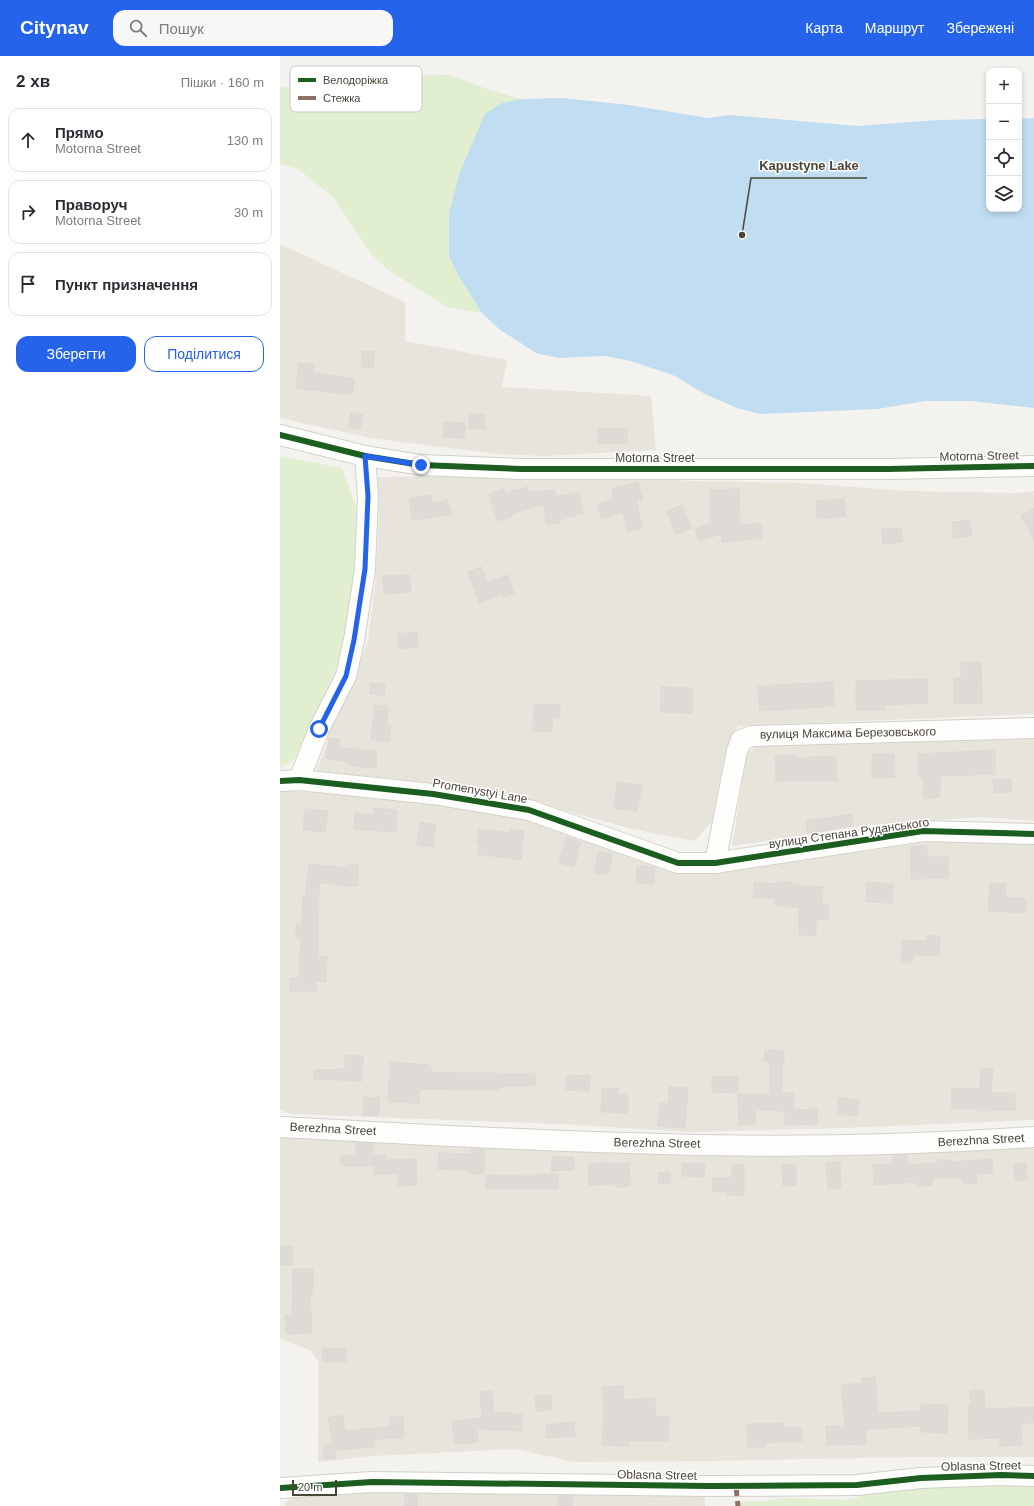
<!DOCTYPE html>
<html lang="uk">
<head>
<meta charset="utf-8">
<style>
	:root { --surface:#fff; --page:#f7f7f7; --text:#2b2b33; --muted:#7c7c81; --line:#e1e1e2; --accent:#2563eb }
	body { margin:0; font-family:Helvetica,sans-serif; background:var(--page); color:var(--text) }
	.controls { position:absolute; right:12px; top:12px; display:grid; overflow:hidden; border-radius:8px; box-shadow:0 2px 6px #0003 }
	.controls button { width:36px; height:36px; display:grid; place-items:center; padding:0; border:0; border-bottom:1px solid var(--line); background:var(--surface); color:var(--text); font:20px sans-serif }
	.scale { position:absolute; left:12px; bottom:10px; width:45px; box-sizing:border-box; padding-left:4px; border:2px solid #4b4439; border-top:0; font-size:11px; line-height:14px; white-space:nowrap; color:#4b4439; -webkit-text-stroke:3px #fff; paint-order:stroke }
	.stop { position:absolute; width:12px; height:12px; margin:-9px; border:3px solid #2563eb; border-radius:50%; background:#fff }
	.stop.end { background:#2563eb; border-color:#fff; box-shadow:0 1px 4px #0008 }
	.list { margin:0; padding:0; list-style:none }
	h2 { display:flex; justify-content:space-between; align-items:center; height:52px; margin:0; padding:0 16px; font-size:17px }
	h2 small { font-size:13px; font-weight:400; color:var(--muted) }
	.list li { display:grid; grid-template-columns:26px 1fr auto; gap:12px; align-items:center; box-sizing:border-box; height:64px; margin:0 8px 8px; padding:0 8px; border:1px solid var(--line); border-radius:12px }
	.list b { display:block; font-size:15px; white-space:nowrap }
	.list p { margin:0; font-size:13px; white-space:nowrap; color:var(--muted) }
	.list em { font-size:13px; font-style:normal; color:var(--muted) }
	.actions { display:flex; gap:8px; padding:12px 16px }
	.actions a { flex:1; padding:9px 0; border:1px solid var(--accent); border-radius:12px; text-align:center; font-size:14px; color:var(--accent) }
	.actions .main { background:var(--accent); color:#fff }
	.icon { flex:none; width:22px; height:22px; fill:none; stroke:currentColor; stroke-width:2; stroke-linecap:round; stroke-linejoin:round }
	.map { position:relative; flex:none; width:754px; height:1450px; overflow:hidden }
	header { display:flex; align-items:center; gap:24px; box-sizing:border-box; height:56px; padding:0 20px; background:var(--accent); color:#fff }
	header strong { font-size:19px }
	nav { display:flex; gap:22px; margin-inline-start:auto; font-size:14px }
	.search { width:280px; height:36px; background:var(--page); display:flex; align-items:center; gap:10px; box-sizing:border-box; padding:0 14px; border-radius:12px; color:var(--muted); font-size:15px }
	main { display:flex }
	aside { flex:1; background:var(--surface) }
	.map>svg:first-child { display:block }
</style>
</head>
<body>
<header>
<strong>Citynav</strong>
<div class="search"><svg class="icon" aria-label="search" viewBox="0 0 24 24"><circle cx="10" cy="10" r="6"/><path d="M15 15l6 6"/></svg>Пошук</div>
<nav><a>Карта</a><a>Маршрут</a><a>Збережені</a></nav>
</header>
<main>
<aside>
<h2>2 хв<small>Пішки · 160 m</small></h2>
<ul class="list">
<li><svg class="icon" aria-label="ahead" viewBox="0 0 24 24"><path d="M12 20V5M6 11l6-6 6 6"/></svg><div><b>Прямо</b><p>Motorna Street</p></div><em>130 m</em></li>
<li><svg class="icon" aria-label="right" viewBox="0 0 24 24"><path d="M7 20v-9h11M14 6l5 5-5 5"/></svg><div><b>Праворуч</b><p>Motorna Street</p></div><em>30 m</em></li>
<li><svg class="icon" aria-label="arrive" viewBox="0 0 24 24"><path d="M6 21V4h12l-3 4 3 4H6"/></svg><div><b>Пункт призначення</b></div></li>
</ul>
<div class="actions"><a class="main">Зберегти</a><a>Поділитися</a></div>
</aside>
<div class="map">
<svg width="754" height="1450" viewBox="0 0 754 1450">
	<rect width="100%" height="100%" fill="#f4f2ee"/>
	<!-- residential -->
	<g fill="#e7e4dc">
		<path d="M0,188L125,246V285L227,304L222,331L371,340L376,394L264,400L216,398L91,382L0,362Z"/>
		<path d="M290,419L414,425L521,427L627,435L738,437L754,435V658L457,670L445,697L432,765L415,785L352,773L196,730L36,716L42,701L51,672L70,631L88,585L96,521L99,461L98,421Z"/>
		<path d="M754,680V765L698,761L590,769L452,790L467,697L476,690Z"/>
		<path d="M0,734L159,747L264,766L404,815L648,781L754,785V1064L564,1072L411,1076L280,1068L12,1058L0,1054Z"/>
		<path d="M0,1079L754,1089V1401H632L432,1405L294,1406L235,1393L92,1400L38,1406L39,1306L30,1294L0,1283Z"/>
		<path d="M269,1434L366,1440L425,1439V1450H5V1446L18,1440L57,1435L155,1437Z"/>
	</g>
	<!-- green -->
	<g fill="#e1eecf">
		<path d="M170,19L207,33L241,43L222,47L169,200L178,219L202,257L167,251L108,214L91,198L53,141L18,113L0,108V31L47,33L107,20Z"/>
		<path d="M0,400L62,412L76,451L75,520L61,602L14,703L1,712H0Z"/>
		<path d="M707,1425L754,1426V1450H457L458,1448L467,1444L476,1446L504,1442L567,1444L593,1437Z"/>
	</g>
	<!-- water -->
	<path fill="#c0ddf1" d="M282,42L349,49L428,62L449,59L577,70L658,64L709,63V153H739V63L754,62V352L691,345H645L597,353L480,358L457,352L425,338L393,319L347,304L324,300L278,302L256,297L219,273L202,257L178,219L169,200V157L180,116L205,58L222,47L241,43Z"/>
	<!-- building -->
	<g fill="#dedbd6" stroke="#dcd9d4">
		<path d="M82,295L94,296L93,312L81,311Z"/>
		<path d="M19,307L34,308L33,317L74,323L72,339L16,332Z"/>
		<path d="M71,356L83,359L80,373L68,370Z"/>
		<rect x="189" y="358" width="16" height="15"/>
		<path d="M164,366L185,367L184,382L163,381Z"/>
		<rect x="318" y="372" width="29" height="16"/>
		<path d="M358,426L363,444L357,445L362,472L347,475L343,456L322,463L317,449L334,443L332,433Z"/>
		<path d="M248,431L249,436L275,434V441L299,436L304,457L279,464V467L266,468L264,448L231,458L232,461L217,465L209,438L224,433L225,437Z"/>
		<path d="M459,433L460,469L481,467L482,482L442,486L441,478L419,485L415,473L431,467L430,434Z"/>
		<path d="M150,439L152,448L167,443L172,458L132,464L129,442Z"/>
		<path d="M564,443L566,460L537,463L536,445Z"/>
		<path d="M402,449L412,472L396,478L387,455Z"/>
		<path d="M754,452V484L741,460Z"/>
		<path d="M690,464L692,480L674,482L672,466Z"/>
		<path d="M621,472L623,486L603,488L602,473Z"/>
		<path d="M202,511L207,526L228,519L234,538L223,541L222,538L199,547L188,516Z"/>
		<path d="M130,519L131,536L104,538L103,520Z"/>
		<path d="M137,576L138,591L119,593L117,578Z"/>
		<path d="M681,606H701L702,647L674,648V622H681Z"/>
		<path d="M647,623L648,647L605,649V654H576V625Z"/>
		<path d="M553,626L554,650L480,655L478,630Z"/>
		<path d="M91,627L105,628L104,639L90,638Z"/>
		<path d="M381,631L413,632L412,657L381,656Z"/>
		<path d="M254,648L280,649V662H273L272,676L253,675Z"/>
		<path d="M95,649L108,650L107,669H111L109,686L91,684Z"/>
		<path d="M49,682L60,683L59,692L97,695L96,712L69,710V706L46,702Z"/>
		<path d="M715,694V718L660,720V741L644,742L643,721H639L638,698Z"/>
		<path d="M592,698H614L615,721L592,722Z"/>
		<path d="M516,699V702L556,700L557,725H496L495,700Z"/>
		<path d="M731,723V736L714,737L713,724Z"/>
		<path d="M338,726L362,730L357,756L333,752Z"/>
		<path d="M94,752L117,754L116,776L74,773L75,757L94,759Z"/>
		<path d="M25,753L48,755L45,776L23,774Z"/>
		<path d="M572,758L573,770L528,777L526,765Z"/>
		<path d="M140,766L156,769L153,791L137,789Z"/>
		<path d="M199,773L230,777L231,773L244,775L241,804L198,798V786H196Z"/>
		<path d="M287,781L301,786L294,811L279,807Z"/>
		<path d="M631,790H647V801H668V822L631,823Z"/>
		<path d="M318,796L332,798L328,819L314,817Z"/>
		<path d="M29,808L66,812V809H78V830H66L39,826L38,901H47L46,926L36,925V935H10V922H19L21,883L16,882V868H22L23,840H25Z"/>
		<path d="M357,810L375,811L374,828L356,827Z"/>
		<path d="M498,825L513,827L512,829L543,831L542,848H549L548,863H536V879H519V852L495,849L496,843L473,841L474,826L497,828Z"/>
		<path d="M587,826L613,828L612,847L586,846Z"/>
		<path d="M710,827L726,828L725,841L746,843L745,857L708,855Z"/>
		<path d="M647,879L660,880L659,900H633L632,907L621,906L622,884L647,885Z"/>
		<path d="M485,994L504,995V1007L502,1006V1037H514V1054L537,1053V1068L505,1069V1055L475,1054L476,1068L459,1069L458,1038H490V1006H484Z"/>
		<path d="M65,999L83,1000L82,1025L34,1023V1014L65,1013Z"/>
		<path d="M110,1006L150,1009L152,1016L180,1017H218V1019L255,1017L256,1029L218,1031V1034L140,1033L139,1047L108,1046Z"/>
		<path d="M701,1012H713L711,1037H735V1054L698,1055V1053H671L672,1032L700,1033Z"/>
		<path d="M287,1019L310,1020L309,1035L286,1034Z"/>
		<path d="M458,1020V1036L432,1037V1021Z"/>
		<path d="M389,1031L408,1032L405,1072L378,1070L380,1047L388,1048Z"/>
		<path d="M322,1032H338V1039H348V1057L321,1056Z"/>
		<path d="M84,1041L100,1042L98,1060L83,1059Z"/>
		<path d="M559,1042L579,1044L577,1060L557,1058Z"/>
		<path d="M76,1087H93L94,1110H61V1099H76Z"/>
		<path d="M191,1093H205L204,1118H190V1115L158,1113L159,1097L191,1098Z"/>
		<path d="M94,1099H106V1104L136,1103L137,1129L118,1130V1118H94Z"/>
		<path d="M613,1099H627V1109L658,1107V1104H671V1106L712,1103L713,1117L697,1118V1127L683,1128V1122H652V1129L637,1130V1126L594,1129L593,1109L613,1108Z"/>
		<path d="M272,1101H294V1114L271,1115Z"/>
		<path d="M560,1106L561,1132L548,1133L546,1107Z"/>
		<path d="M321,1107H349L350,1130L336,1131V1128L309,1129L308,1108Z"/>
		<path d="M403,1107L425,1108L424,1121L402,1120Z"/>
		<path d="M746,1107L747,1124L735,1125L734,1108Z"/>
		<path d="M502,1108H516V1129L503,1130Z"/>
		<path d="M452,1109H464V1139H447V1136H433V1122H452Z"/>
		<path d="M390,1116L391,1128H379L378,1117Z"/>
		<path d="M256,1118H278V1133H206L207,1119L256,1120Z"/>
		<path d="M12,1190L13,1209H0V1191Z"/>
		<path d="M13,1213H33V1238H30L32,1277L6,1278L5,1259H12Z"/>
		<path d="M42,1292H66L67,1306H43Z"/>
		<path d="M595,1321L598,1357L641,1355V1348H668L667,1377L641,1376V1370L585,1373L586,1388L547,1389L546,1370H565L561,1329L582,1327V1322Z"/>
		<path d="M343,1330L344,1344L375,1342V1360H389V1385H349V1390L322,1389L324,1348L322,1331Z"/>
		<path d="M704,1334L705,1353L754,1351V1367H741L742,1389L719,1390V1382L689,1383L688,1350H691L690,1335Z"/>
		<path d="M212,1335L214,1356L242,1358L241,1375L197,1373L198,1386L175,1388L172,1365L202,1362L200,1336Z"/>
		<path d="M271,1339L272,1354L256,1355L255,1340Z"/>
		<path d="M62,1359L65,1375L110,1371V1361H123L124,1382L95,1383V1391L55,1394V1403L43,1402L44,1388H54L48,1362Z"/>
		<path d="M294,1366L295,1380L267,1382L266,1369Z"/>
		<path d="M503,1367V1372L521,1371L522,1385L486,1387V1391H467V1368Z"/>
		<rect x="125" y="1438" width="12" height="12"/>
		<path d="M278,1440H293L292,1450H277Z"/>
	</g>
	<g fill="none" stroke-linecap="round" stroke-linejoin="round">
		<defs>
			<g id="minor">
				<path d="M0,379L85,400L141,409L241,413H608L754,410"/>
				<path d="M19,724L39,673L66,620L74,584L85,513L88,440L85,400"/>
				<path d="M0,725L19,724L153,738L249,754L398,807H435L643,775L754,778"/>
				<path d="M435,807L457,695L461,684L472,680L754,672"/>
				<path d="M0,1071C116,1077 232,1084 348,1087C483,1092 619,1090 754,1081"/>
				<path d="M0,1432L92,1426L429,1430L577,1429L641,1422L721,1419L754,1420"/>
			</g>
		</defs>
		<!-- minor casing -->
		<use href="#minor" stroke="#d2d0cb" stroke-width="22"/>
		<!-- minor -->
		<use href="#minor" stroke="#fdfdfc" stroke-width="20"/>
		<!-- quiet -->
		<path stroke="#8d6e63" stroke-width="5" stroke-dasharray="10 5" stroke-linecap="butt" d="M456,1430L458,1450"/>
		<defs>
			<g id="cycleway">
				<path d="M0,379L85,400L141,409L241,413H608L754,410"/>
				<path d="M0,725L19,724L153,738L249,754L398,807H435L643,775L754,778"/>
				<path d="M0,1432L92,1426L429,1430L577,1429L641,1422L721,1419L754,1420"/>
			</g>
		</defs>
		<!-- cycleway casing -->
		<use href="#cycleway" stroke="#fff" stroke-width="8"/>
		<!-- cycleway -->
		<use href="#cycleway" stroke="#1b5e20" stroke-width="6"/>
	</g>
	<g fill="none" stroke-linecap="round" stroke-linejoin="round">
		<!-- route -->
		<path stroke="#2563eb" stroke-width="5" d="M39,673L66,620L74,584L85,513L88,440L85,400L141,409"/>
	</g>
	<g text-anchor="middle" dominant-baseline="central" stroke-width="3" stroke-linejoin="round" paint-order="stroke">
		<!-- street labels -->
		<g font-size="12" fill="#4b4439" stroke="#fff">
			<text transform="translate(699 400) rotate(-1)">Motorna Street</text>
			<text x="375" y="402">Motorna Street</text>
			<text transform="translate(568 677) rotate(-1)">вулиця Максима Березовського</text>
			<text transform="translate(200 735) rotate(10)">Promenystyi Lane</text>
			<text transform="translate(569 777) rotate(-8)">вулиця Степана Руданського</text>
			<text transform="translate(53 1073) rotate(3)">Berezhna Street</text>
			<text transform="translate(701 1084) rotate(-3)">Berezhna Street</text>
			<text transform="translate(377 1087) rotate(1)">Berezhna Street</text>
			<text transform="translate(701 1410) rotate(-1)">Oblasna Street</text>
			<text transform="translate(377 1419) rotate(1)">Oblasna Street</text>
		</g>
	</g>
	<!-- legend -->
	<rect x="10" y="10" width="132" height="46" rx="6" fill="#fff" stroke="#c9c7c4" stroke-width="1"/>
	<rect x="18" y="22" width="18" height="4" fill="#1b5e20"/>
	<rect x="18" y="40" width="18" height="4" fill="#8d6e63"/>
	<g font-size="11" fill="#4b4439">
		<text x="43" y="28">Велодоріжка</text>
		<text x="43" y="46">Стежка</text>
	</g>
	<!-- callouts -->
	<path fill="none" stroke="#4b4439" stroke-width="1.5" d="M462 179L471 122H587"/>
	<circle fill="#4b4439" stroke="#fff" stroke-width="1.5" cx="462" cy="179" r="4"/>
	<g font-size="13" text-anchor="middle" font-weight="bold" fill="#4b4439" stroke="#fff" stroke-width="3" stroke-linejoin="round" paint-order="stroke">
		<text x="529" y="114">Kapustyne Lake</text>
	</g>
</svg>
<div class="controls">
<button>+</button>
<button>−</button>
<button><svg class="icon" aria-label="locate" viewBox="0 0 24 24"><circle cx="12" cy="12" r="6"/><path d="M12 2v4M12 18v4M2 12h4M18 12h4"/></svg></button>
<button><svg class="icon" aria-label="layers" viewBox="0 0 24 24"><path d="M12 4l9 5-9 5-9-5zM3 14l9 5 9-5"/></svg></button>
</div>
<div class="scale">20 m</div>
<div class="stop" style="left:39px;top:673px"></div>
<div class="stop end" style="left:141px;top:409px"></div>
</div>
</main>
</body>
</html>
